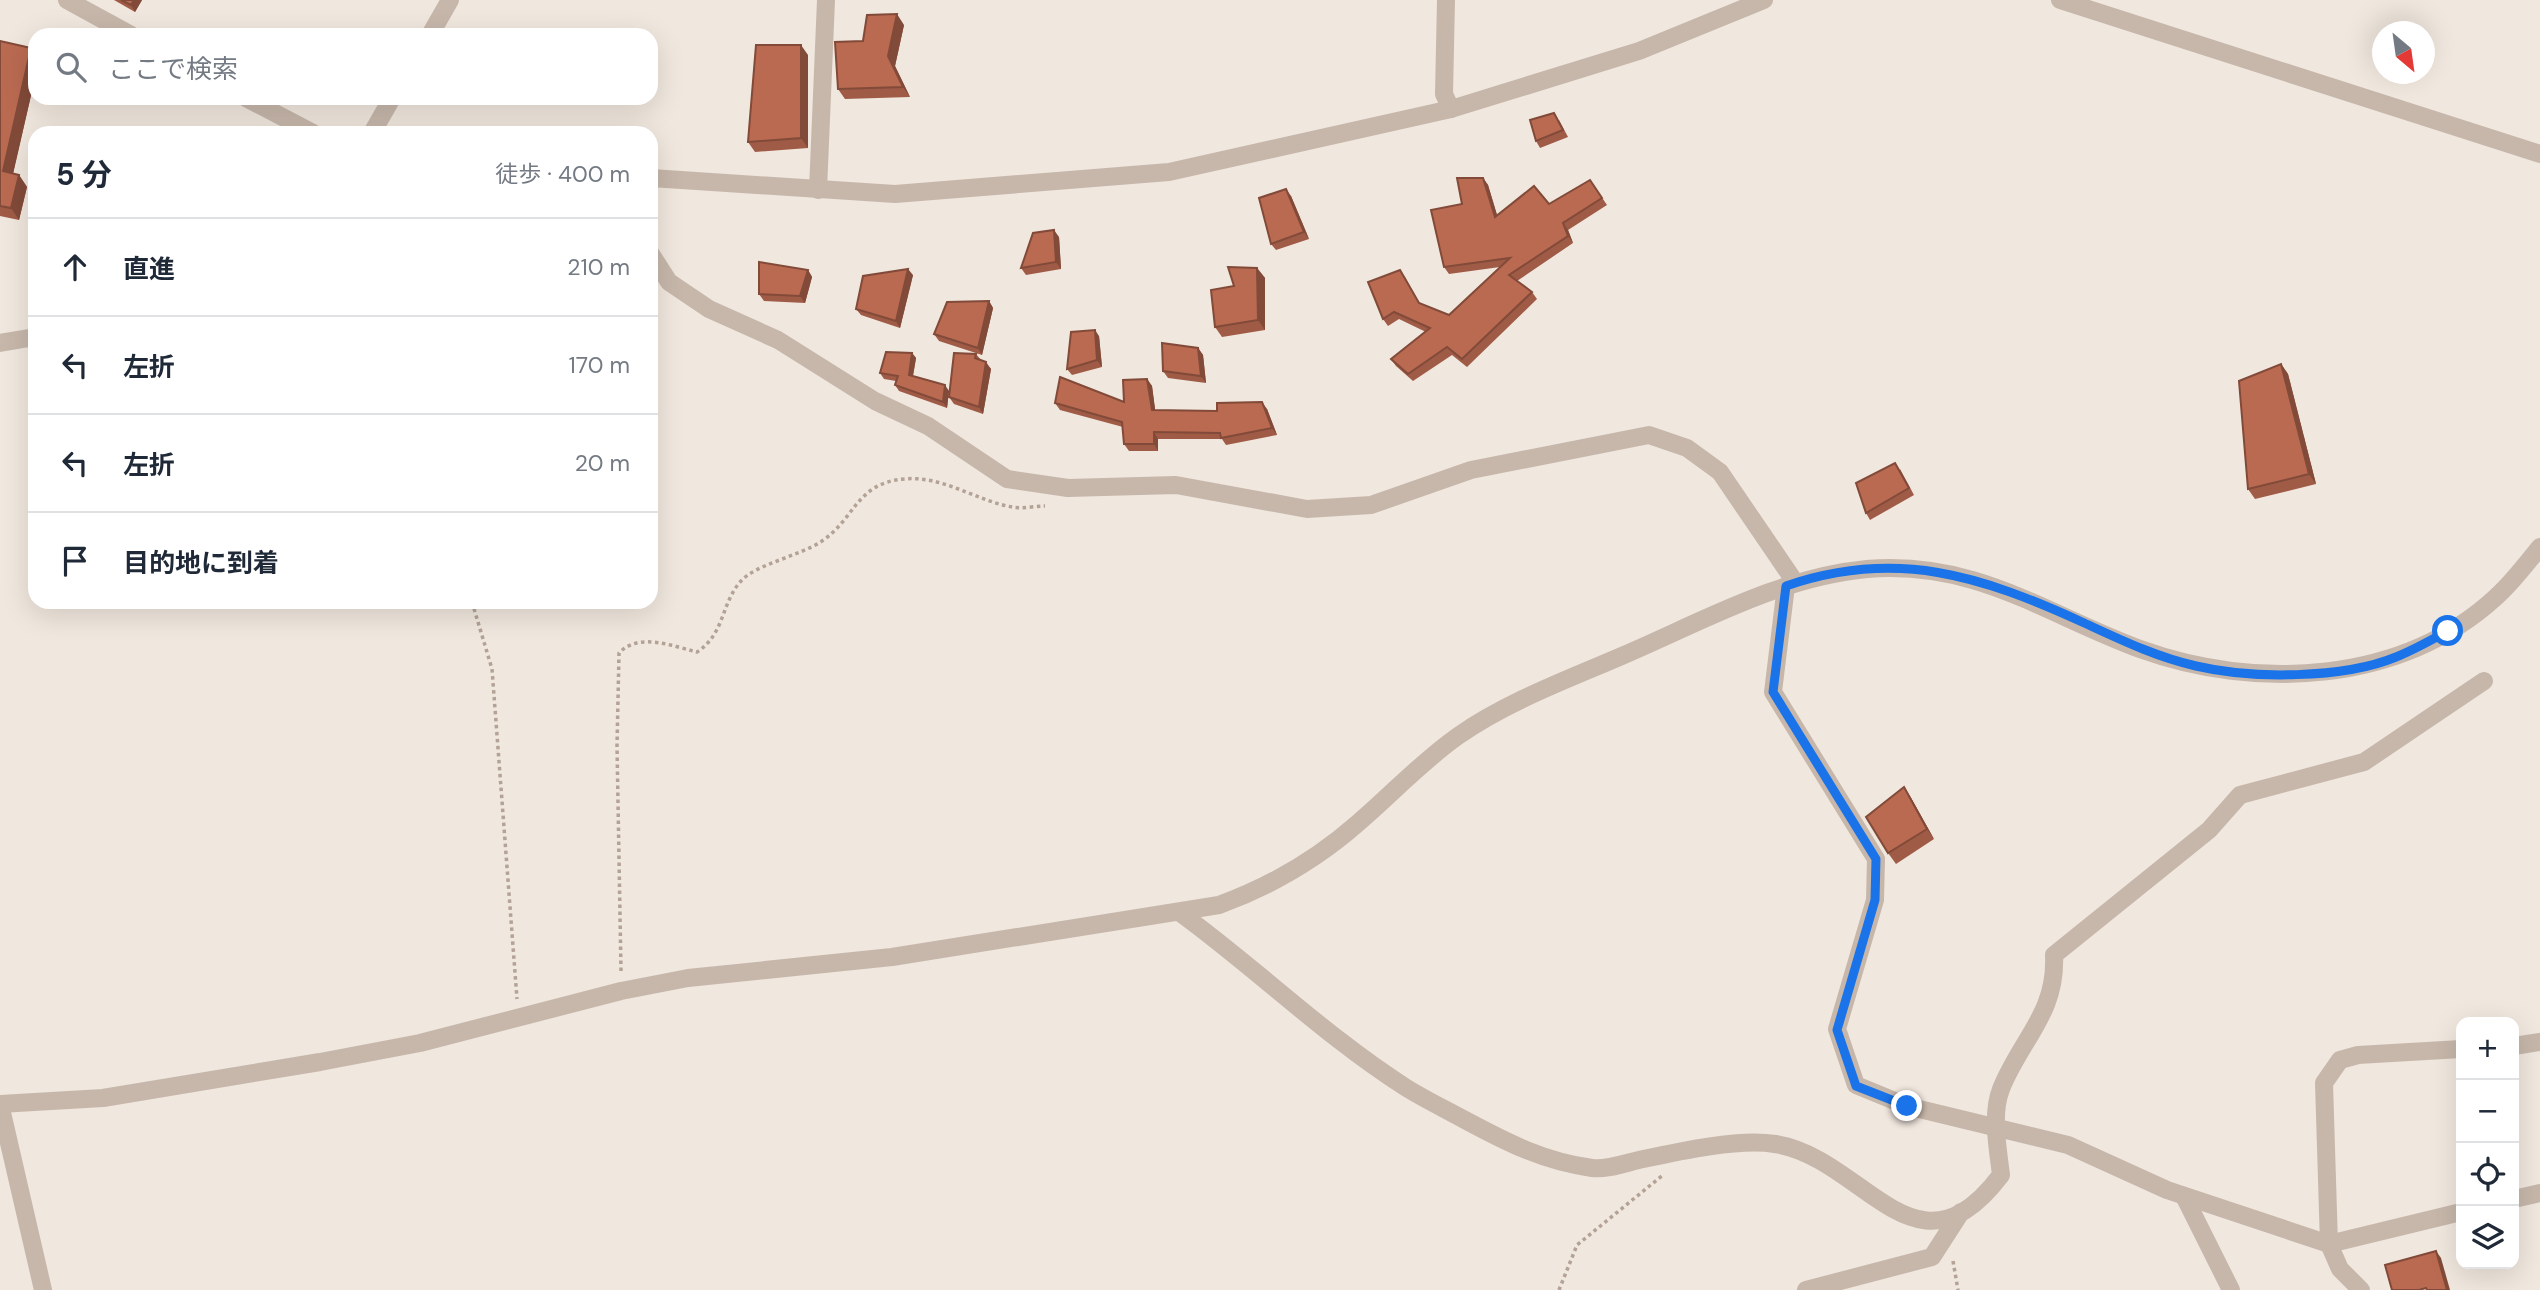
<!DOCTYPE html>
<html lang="ja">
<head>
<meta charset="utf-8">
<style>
	:root { --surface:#fff; --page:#f6f6f7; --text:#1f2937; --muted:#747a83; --line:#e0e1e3 }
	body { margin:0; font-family:"DM Sans","Noto Sans JP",sans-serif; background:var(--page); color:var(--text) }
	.controls { position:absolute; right:21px; bottom:21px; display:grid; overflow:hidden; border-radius:14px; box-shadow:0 7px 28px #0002 }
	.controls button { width:63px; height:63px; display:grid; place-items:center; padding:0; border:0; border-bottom:2px solid var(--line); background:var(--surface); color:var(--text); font:35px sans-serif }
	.compass { position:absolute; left:2372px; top:21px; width:63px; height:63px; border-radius:50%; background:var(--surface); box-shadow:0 7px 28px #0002; rotate:151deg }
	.stop { position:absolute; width:21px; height:21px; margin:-16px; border:5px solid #1a73e8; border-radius:50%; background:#fff }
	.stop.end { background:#1a73e8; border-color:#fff; box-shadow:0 2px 7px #0008 }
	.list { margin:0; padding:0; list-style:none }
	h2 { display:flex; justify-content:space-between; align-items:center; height:91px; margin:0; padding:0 28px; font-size:30px }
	h2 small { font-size:23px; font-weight:400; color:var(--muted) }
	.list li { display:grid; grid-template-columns:46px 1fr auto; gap:21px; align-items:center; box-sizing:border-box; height:98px; padding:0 28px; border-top:2px solid var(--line) }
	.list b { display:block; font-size:26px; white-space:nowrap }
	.list em { font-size:23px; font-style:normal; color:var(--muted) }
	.icon { flex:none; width:38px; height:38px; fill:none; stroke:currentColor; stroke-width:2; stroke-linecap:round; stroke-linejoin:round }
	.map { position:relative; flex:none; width:2540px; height:1290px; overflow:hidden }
	.search { position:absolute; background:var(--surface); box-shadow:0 7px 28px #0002; left:28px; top:28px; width:630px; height:77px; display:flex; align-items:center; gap:18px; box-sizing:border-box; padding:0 24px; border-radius:21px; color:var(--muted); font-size:26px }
	.panel { position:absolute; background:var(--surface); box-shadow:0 7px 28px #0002; left:28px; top:126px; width:630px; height:483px; border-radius:21px }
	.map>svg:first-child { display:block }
</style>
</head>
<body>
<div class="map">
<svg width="2540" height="1290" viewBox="0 0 2540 1290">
	<rect width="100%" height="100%" fill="#f0e7de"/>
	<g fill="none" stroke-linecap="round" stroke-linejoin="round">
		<!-- path -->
		<g stroke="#b3a295" stroke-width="3.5" stroke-dasharray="3.5 3.5" stroke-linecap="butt">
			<path d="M472,602L492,669L517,999"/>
			<path d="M621,971L617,746L619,653C639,632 672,646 697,652C725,634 721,603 741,581C756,564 800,556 822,541C855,519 856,483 904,479C942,475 977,501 1012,507C1022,509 1035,506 1045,506"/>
			<path d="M1953,1261L1958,1290"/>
			<path d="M1559,1290L1577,1245L1663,1175"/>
		</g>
		<!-- minor -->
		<g stroke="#c7b7ab" stroke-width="18">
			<path d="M67,0L131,35"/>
			<path d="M1446,0L1444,94L1451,109"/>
			<path d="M2060,0L2540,154"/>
			<path d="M430,35L450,0"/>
			<path d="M246,98L313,133"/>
			<path d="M372,133L392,98"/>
			<path d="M651,178L895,194L1169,172L1451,109L1639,51L1764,0"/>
			<path d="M818,190L826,0"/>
			<path d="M651,254L669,282L709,309L778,340L875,401L928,426L1007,479L1068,488L1176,485L1307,509L1371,505L1471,470L1649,435L1687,448L1720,472L1795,582"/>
			<path d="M0,343L35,337"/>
			<path d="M1786,586L1773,692L1876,859L1875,900L1837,1029L1856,1085L1907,1106L2068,1145L2167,1190L2329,1244L2461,1212"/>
			<path d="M1179,912C1256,968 1325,1036 1405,1087C1424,1099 1445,1109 1465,1120C1508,1143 1543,1161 1592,1168C1607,1170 1625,1163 1639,1160C1676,1152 1738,1138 1775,1144C1865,1158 1916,1288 2001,1175C1998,1149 1991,1115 2001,1089C2021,1039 2057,1013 2054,955L2209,830L2240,795L2364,762L2484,681"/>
			<path d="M2514,1046L2540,1042"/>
			<path d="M0,1104L103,1098L320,1062L420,1043L621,991L688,978L892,957L1219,905C1271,886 1316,860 1358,823C1392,794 1421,762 1458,736C1508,701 1569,679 1624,655C1703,621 1781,577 1867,569C1976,560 2045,614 2140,649C2256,691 2402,684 2496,597C2512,583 2526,564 2540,547"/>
			<path d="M0,1104L43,1290"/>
			<path d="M2184,1196L2231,1290"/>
			<path d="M2514,1199L2540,1193"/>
			<path d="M1806,1290L1932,1257L1961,1212"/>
			<path d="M2361,1290L2340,1269L2329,1244L2324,1083L2340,1060L2358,1055L2461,1049"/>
		</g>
	</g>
	<!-- wall -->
	<g fill="#a05b46">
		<path d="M114,0H142L135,12Z"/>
		<path d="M904,25L895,66L910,97L845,99L838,89L863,41Z"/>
		<path d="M0,41L35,54V78L13,173L19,175L27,187L19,220L0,216Z"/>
		<path d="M808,55V148L755,152L748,142Z"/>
		<path d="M1559,120L1568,137L1540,148L1536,141Z"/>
		<path d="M1483,178L1488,185L1497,215L1549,204L1590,180L1607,205L1568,230L1573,243L1517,281L1532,292L1537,299L1467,367L1452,355L1413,381L1396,366L1391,359L1426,332L1399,319L1388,326L1383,319L1405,277L1420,304L1449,315L1500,267L1449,274L1444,267L1462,204Z"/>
		<path d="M1291,196L1309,239L1276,250L1271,244Z"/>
		<path d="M1059,237L1061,269L1026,275L1021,268Z"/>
		<path d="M1257,268L1265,278V330L1222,337L1215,327L1234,286Z"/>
		<path d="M808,270L812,277L805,303L764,301L759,294Z"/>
		<path d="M913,275L900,328L861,315L856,309Z"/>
		<path d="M989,301L993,308L982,355L939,341L934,334Z"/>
		<path d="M1099,336L1102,367L1072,375L1067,369Z"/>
		<path d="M1198,348L1203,355L1206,383L1168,378L1163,371Z"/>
		<path d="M912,353L916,358L913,376L949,391L947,408L899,391L895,385L896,381L884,379L880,373Z"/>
		<path d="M976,354L981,360L991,369L983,414L954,404L949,397Z"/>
		<path d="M2281,364L2288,374L2316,484L2255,499L2248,489Z"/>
		<path d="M1147,379L1152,386L1155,410L1217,411L1267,409L1277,435L1226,445L1222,439H1158V451H1129L1124,444L1123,427L1060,410L1055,403L1124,402Z"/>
		<path d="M1900,469L1914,495L1870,520L1866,513Z"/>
		<path d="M1904,787L1911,798L1934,839L1896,864L1888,853Z"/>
	</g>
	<!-- shaded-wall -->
	<g fill="#824a39">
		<path d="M134,0H142L135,12L131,5Z"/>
		<path d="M897,14L904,25L895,66L910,97L903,87L888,56Z"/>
		<path d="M801,45L808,55V148L801,138Z"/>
		<path d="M31,48L35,54V78L11,183L3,171Z"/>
		<path d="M19,175L27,187L19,220L11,208Z"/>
		<path d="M1483,178L1488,185L1500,225L1495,217Z"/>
		<path d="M1286,189L1291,196L1309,239L1304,232Z"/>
		<path d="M1563,223L1568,230L1573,243L1568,236Z"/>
		<path d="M1054,230L1059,237L1061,269L1056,262Z"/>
		<path d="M1257,268L1265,278V330L1258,320Z"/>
		<path d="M908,269L913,275L900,328L896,321Z"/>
		<path d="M808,270L812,277L805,303L800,296Z"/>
		<path d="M989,301L993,308L982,355L978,348Z"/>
		<path d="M1095,330L1099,336L1102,367L1097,360Z"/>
		<path d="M1198,348L1203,355L1206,383L1201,376Z"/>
		<path d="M912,353L916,358L912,381L909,375Z"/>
		<path d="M986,362L991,369L983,414L979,407Z"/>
		<path d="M2281,364L2288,374L2316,484L2309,474Z"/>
		<path d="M1147,379L1152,386L1156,416L1152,410Z"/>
		<path d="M945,385L949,391L947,408L943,402Z"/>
		<path d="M1262,402L1267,409L1277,435L1272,428Z"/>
		<path d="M1154,432L1158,439V451L1154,444Z"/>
		<path d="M1904,787L1911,798L1934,839L1927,829Z"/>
		<path d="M2436,1251L2441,1258L2450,1290H2447Z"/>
	</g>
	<!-- building -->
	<g fill="#ba6a51" stroke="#824a39" stroke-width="2">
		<path d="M121,0H134L131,5Z"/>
		<path d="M897,14L888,56L903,87L838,89L835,42L863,41L867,15Z"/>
		<path d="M0,41L31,48L3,171L19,175L11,208L0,206Z"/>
		<path d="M756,45H801V138L748,142Z"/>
		<path d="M1554,113L1563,130L1536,141L1530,120Z"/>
		<path d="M1457,178H1483L1495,217L1534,186L1549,204L1590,180L1602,198L1563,223L1568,236L1509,275L1532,292L1462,359L1447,347L1408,374L1391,359L1430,328L1394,312L1383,319L1368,282L1400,270L1419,303L1449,315L1510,258L1444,267L1431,210L1462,204Z"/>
		<path d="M1286,189L1304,232L1271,244L1259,198Z"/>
		<path d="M1054,230L1056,262L1021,268L1033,233Z"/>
		<path d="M759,262L808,270L800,296L759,294Z"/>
		<path d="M1228,267L1257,268L1258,320L1215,327L1211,290L1234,286Z"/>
		<path d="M908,269L896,321L856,309L863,276Z"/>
		<path d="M989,301L978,348L934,334L947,302Z"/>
		<path d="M1095,330L1097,360L1067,369L1071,332Z"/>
		<path d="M1162,343L1198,348L1201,376L1163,371Z"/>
		<path d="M886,352L912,353L909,375L945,385L943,402L895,385L898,376L880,373Z"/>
		<path d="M954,353L976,354L975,358L986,362L979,407L949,397Z"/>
		<path d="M2281,364L2309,474L2248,489L2239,381Z"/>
		<path d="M1060,377L1124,402L1123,380L1147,379L1152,410L1217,411V403L1262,402L1272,428L1221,438L1220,433L1154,432V444H1124L1122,422L1055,403Z"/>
		<path d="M1895,463L1909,488L1866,513L1856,483Z"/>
		<path d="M1904,787L1927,829L1888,853L1866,817Z"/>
		<path d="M2436,1251L2447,1290H2427L2426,1288L2419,1290H2392L2385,1265Z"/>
	</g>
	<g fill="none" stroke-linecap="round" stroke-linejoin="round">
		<!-- route -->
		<path stroke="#1a73e8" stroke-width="9" d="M1907,1106L1856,1086L1837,1030L1875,900L1876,859L1773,692L1786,586C1897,548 1981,576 2082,622C2119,639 2156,657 2196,666C2251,679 2343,679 2396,657C2414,650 2431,640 2448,631"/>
	</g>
</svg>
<div class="controls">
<button>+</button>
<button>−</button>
<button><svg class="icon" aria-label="locate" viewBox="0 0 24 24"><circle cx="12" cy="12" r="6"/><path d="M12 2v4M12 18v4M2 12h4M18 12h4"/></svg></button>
<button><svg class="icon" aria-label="layers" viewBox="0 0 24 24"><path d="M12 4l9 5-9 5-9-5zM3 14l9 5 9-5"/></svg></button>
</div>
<svg class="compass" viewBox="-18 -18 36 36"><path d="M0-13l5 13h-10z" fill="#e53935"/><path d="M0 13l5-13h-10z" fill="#747a83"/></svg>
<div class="stop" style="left:2448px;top:631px"></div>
<div class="stop end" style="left:1907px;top:1106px"></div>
<div class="search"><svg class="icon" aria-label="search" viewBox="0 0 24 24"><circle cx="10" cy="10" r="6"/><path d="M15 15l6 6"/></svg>ここで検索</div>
<section class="panel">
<h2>5 分<small>徒歩 · 400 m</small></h2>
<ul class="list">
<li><svg class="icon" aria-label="ahead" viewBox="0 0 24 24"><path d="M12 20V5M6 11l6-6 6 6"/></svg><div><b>直進</b></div><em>210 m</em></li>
<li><svg class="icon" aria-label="left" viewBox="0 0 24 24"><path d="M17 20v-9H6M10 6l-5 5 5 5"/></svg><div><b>左折</b></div><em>170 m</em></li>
<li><svg class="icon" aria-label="left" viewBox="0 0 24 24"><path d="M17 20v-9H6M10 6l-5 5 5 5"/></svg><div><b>左折</b></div><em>20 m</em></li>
<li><svg class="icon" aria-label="arrive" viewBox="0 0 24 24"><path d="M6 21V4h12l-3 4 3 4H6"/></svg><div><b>目的地に到着</b></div></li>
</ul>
</section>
</div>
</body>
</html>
